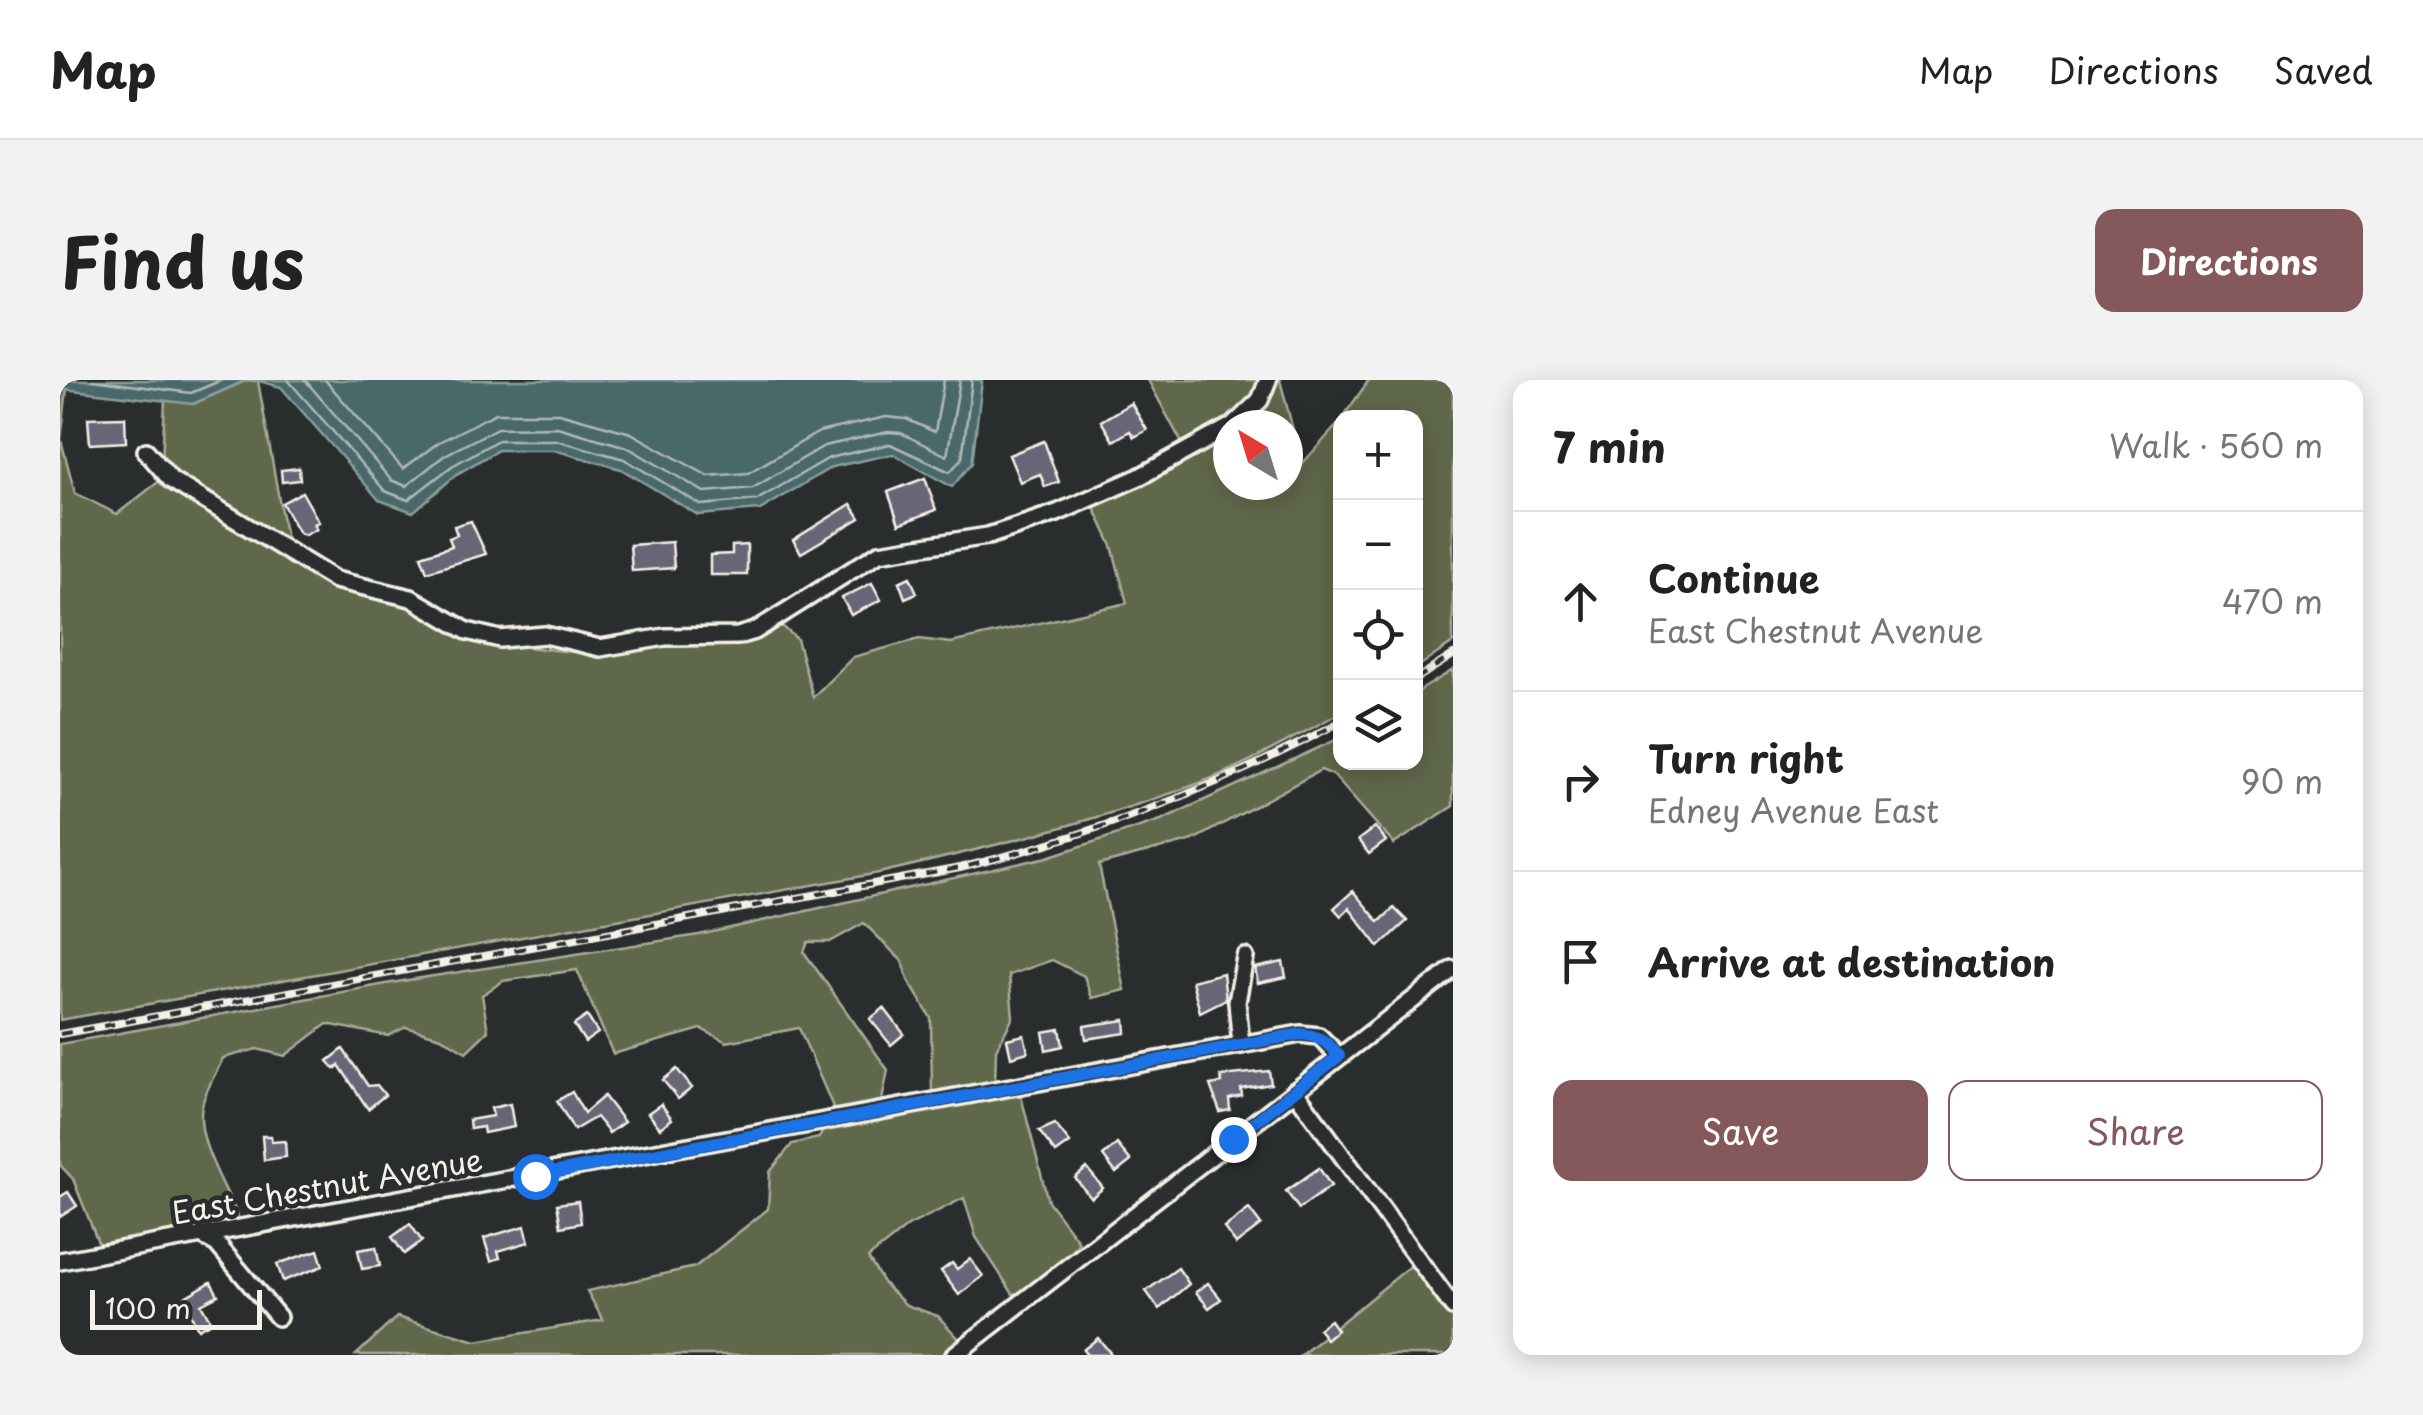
<!DOCTYPE html>
<html lang="en">
<head>
<meta charset="utf-8">
<style>
	:root { --surface:#fff; --page:#f2f2f2; --text:#222; --muted:#767676; --line:#e0e0e0; --accent:#85585c }
	body { margin:0; font-family:"Playpen Sans",sans-serif; background:var(--page); color:var(--text) }
	.controls { position:absolute; right:30px; top:30px; display:grid; overflow:hidden; border-radius:20px; box-shadow:0 5px 25px #0003 }
	.controls button { width:90px; height:90px; display:grid; place-items:center; padding:0; border:0; border-bottom:2px solid var(--line); background:var(--surface); color:var(--text); font:50px sans-serif }
	.compass { position:absolute; left:1153px; top:30px; width:90px; height:90px; border-radius:50%; background:var(--surface); box-shadow:0 5px 25px #0003; rotate:322deg }
	.scale { position:absolute; left:30px; bottom:25px; width:172px; box-sizing:border-box; padding-left:10px; border:5px solid #f4f1e8; border-top:0; font-size:28px; line-height:35px; white-space:nowrap; color:#f4f1e8; -webkit-text-stroke:8px #2a2d2e; paint-order:stroke }
	.stop { position:absolute; width:30px; height:30px; margin:-22px; border:8px solid #1a73e8; border-radius:50%; background:#fff }
	.stop.end { background:#1a73e8; border-color:#fff; box-shadow:0 2px 10px #0008 }
	.list { margin:0; padding:0; list-style:none }
	h2 { display:flex; justify-content:space-between; align-items:center; height:130px; margin:0; padding:0 40px; font-size:42px }
	h2 small { font-size:32px; font-weight:400; color:var(--muted) }
	.list li { display:grid; grid-template-columns:65px 1fr auto; gap:30px; align-items:center; box-sizing:border-box; height:180px; padding:0 40px; border-top:2px solid var(--line) }
	.list b { display:block; font-size:38px; white-space:nowrap }
	.list p { margin:0; font-size:32px; white-space:nowrap; color:var(--muted) }
	.list em { font-size:32px; font-style:normal; color:var(--muted) }
	.actions { display:flex; gap:20px; padding:30px 40px }
	.actions a { flex:1; padding:22px 0; border:2px solid var(--accent); border-radius:20px; text-align:center; font-size:35px; color:var(--accent) }
	.actions .main { background:var(--accent); color:#fff }
	.icon { flex:none; width:55px; height:55px; fill:none; stroke:currentColor; stroke-width:2; stroke-linecap:round; stroke-linejoin:round }
	.map { position:relative; flex:none; width:1393px; height:975px; overflow:hidden; border-radius:20px }
	header { display:flex; align-items:center; gap:60px; box-sizing:border-box; height:140px; padding:0 50px; background:var(--surface); border-bottom:2px solid var(--line) }
	header strong { font-size:48px }
	nav { display:flex; gap:55px; margin-inline-start:auto; font-size:35px }
	.intro { display:flex; align-items:center; justify-content:space-between; box-sizing:border-box; height:240px; padding:0 60px }
	h1 { margin:0; font-size:70px }
	.button { padding:25px 45px; border-radius:20px; background:var(--accent); color:#fff; font-size:35px; font-weight:700 }
	main { display:flex; gap:60px; padding:0 60px }
	aside { flex:1; background:var(--surface); border-radius:20px; box-shadow:0 5px 25px #0003 }
	.map>svg:first-child { display:block }
</style>
</head>
<body>
<header>
<strong>Map</strong>
<nav><a>Map</a><a>Directions</a><a>Saved</a></nav>
</header>
<div class="intro"><h1>Find us</h1><a class="button">Directions</a></div>
<main>
<div class="map">
<svg width="1393" height="975" viewBox="0 0 1393 975">
	<rect width="100%" height="100%" fill="#2a2d2e"/>
	<filter id="ink" filterUnits="userSpaceOnUse"><feTurbulence type="fractalNoise" baseFrequency=".01" numOctaves="2"/><feDisplacementMap in="SourceGraphic" scale="20" xChannelSelector="R" yChannelSelector="G"/><feConvolveMatrix kernelMatrix="1 2 1 2 8 2 1 2 1" color-interpolation-filters="sRGB"/></filter>
	<g filter="url(#ink)">
		<!-- green -->
		<g fill="#61674c" stroke="#aaac9a" stroke-width="2.5">
			<path d="M187,0L198,1L227,165L114,95L102,82L105,20L133,24Z"/>
			<path d="M1088,0H1201C1188,34 1154,49 1123,65Z"/>
			<path d="M1214,0H1220L1242,84L1280,42V333C1231,359 1182,388 1129,407C1028,443 923,469 819,493L0,640V1L7,8L1,60L15,113L57,134L102,99L274,206L326,217L457,266L541,275L606,264L699,257L721,245L737,259L753,317L793,277L859,259L891,263L1067,223L1052,166L1033,125L1168,56V105H1228V45H1184L1205,24Z"/>
			<path d="M1309,0H1393V263L1356,288V38L1283,37Z"/>
			<path d="M1393,290V426L1334,464L1273,395L1261,390L1133,460L1039,485L1065,610L1032,618L1024,596L992,580L949,595L953,637L936,670L935,704L872,716L871,638L848,600L842,581L804,543L770,562H748L744,572L828,690L821,725L770,734L773,727L739,648L667,662L641,649L553,674L517,590L443,601L422,615L428,651L406,672L381,657L346,647L328,656L267,644L225,676L197,669L163,678C157,692 147,707 143,722C132,758 168,809 180,842L40,867L13,799L0,785V664L348,600L639,555L988,477L1101,440L1280,358V382H1356V313Z"/>
			<path d="M960,712L988,821L1019,862C1007,881 976,912 953,914L916,857L904,818L848,846L808,878L824,904L846,925L878,936L901,961L883,975H296L337,937L416,961L543,940L527,911L635,887L708,829L710,792L732,764L759,758L764,749Z"/>
			<path d="M1354,883L1393,938V975H1241Z"/>
		</g>
		<!-- water -->
		<g fill="#49676b" stroke="#8d9e9d" stroke-width="2.5">
			<path d="M0,0H187L133,24L4,9Z"/>
			<path d="M195,0H922V1L912,83L892,107L833,74L772,87L700,130L638,135L561,89L494,70H438L397,94L353,132L319,120L221,7Z"/>
		</g>
		<g fill="none" stroke-linecap="round" stroke-linejoin="round">
			<!-- shore -->
			<g stroke="#b0bab6" stroke-width="2.5">
				<path d="M32,0L131,13L162,0"/>
				<path d="M228,0L325,111L348,120L392,86L438,60H496L564,79L641,125L697,120L769,78L830,64L890,92L902,78L912,0"/>
				<path d="M245,0L331,100L346,106L385,75L437,48L497,47L567,67L644,112L693,108L764,66L828,52L841,53L887,76L900,0"/>
				<path d="M265,0L343,89L379,62L436,33H499L571,53L648,96L688,93L759,52L826,37L846,39L875,52L884,0"/>
			</g>
		</g>
		<!-- building -->
		<g fill="#686577" stroke="#f4f1e8" stroke-width="2.5">
			<path d="M1071,23L1087,50L1074,57L1070,51L1053,61L1041,41Z"/>
			<path d="M65,37L66,62L30,64L28,38Z"/>
			<path d="M984,61L999,102L985,107L980,94L960,102L949,75Z"/>
			<path d="M239,88L240,100L222,102L221,90Z"/>
			<path d="M865,98L876,130L839,144L828,112Z"/>
			<path d="M242,112L259,142L254,144L257,149L245,155L239,153L222,123Z"/>
			<path d="M791,124L800,138L741,173L733,160Z"/>
			<path d="M411,141L426,174L367,192L361,176L392,166L389,158L397,155L394,146Z"/>
			<path d="M612,162L614,188L572,191L570,165Z"/>
			<path d="M687,165V195H650V175L672,174V166Z"/>
			<path d="M850,197L857,213L845,218L839,202Z"/>
			<path d="M812,203L821,220L791,235L782,218Z"/>
			<path d="M1315,447L1326,461L1309,474L1298,460Z"/>
			<path d="M1293,511L1319,542L1334,528L1347,541L1319,567L1289,528L1281,536L1274,528Z"/>
			<path d="M1223,582L1226,597L1198,603L1195,588Z"/>
			<path d="M1163,593L1166,619L1140,632L1132,601Z"/>
			<path d="M824,628L844,654L831,665L810,639Z"/>
			<path d="M527,636L538,653L525,662L514,645Z"/>
			<path d="M1065,640L1066,653L1026,659L1024,646Z"/>
			<path d="M1000,649L1003,666L986,670L983,652Z"/>
			<path d="M964,655L968,672L951,677L947,659Z"/>
			<path d="M283,669L308,706L317,705L325,715L308,729L279,685L275,689L268,681Z"/>
			<path d="M617,689L632,708L618,719L603,700Z"/>
			<path d="M1209,691L1211,704L1181,709L1182,716L1169,719L1170,730L1160,732L1150,705L1162,703L1161,696Z"/>
			<path d="M512,712L524,733L544,716L564,742L549,753L536,737L514,750L497,721Z"/>
			<path d="M450,724L454,747L424,753L423,747L410,749L409,740L433,736L431,728Z"/>
			<path d="M601,724L612,739L600,748L588,733Z"/>
			<path d="M995,744L1010,763L996,773L979,751Z"/>
			<path d="M202,756H211L212,762L225,761L226,777L204,780Z"/>
			<path d="M1057,764L1071,781L1056,793L1043,776Z"/>
			<path d="M1027,788L1043,808L1031,818L1015,798Z"/>
			<path d="M1259,788L1271,806L1239,829L1226,811Z"/>
			<path d="M8,812L17,826L0,837V817Z"/>
			<path d="M518,821L521,843L501,847L497,824Z"/>
			<path d="M1189,829L1201,845L1176,864L1164,848Z"/>
			<path d="M350,844L362,861L344,874L332,857Z"/>
			<path d="M465,846L469,862L438,871L440,878L431,881L424,858Z"/>
			<path d="M316,867L320,886L302,889L298,870Z"/>
			<path d="M258,870L263,886L223,901L217,884Z"/>
			<path d="M910,879L923,896L899,915L881,891L892,883L897,889Z"/>
			<path d="M1118,888L1129,904L1099,929L1086,911Z"/>
			<path d="M151,902L158,915L141,924L151,942L138,949L123,918Z"/>
			<path d="M1148,903L1161,919L1149,928L1136,912Z"/>
			<path d="M1270,940L1277,950L1266,959L1258,949Z"/>
			<path d="M1038,958L1052,975H1027L1023,970Z"/>
		</g>
		<g fill="none" stroke-linecap="round" stroke-linejoin="round">
			<defs>
				<g id="minor">
					<path d="M1174,45L1200,20L1208,0"/>
					<path d="M86,71L111,100L275,200L351,218L407,251L440,259L485,255L540,268L605,257L678,256L695,251L819,173L928,156L997,133L1079,97L1168,48"/>
					<path d="M1181,665L1177,622L1185,577"/>
					<path d="M1235,711L1393,927"/>
					<path d="M143,856L157,864L218,937"/>
					<path d="M0,881L1240,654L1259,656L1279,676"/>
					<path d="M894,975L1393,589"/>
				</g>
			</defs>
			<!-- minor casing -->
			<use href="#minor" stroke="#f4f1e8" stroke-width="22"/>
			<!-- minor -->
			<use href="#minor" stroke="#2a2d2e" stroke-width="15"/>
			<defs>
				<g id="rail">
					<path d="M1356,299L1393,275"/>
					<path d="M0,654L900,488C1033,455 1160,407 1280,342"/>
				</g>
			</defs>
			<!-- rail casing -->
			<use href="#rail" stroke="#f4f1e8" stroke-width="8"/>
			<!-- rail -->
			<use href="#rail" stroke="#2a2d2e" stroke-width="4" stroke-dasharray="11" stroke-linecap="butt"/>
		</g>
	</g>
	<g fill="none" stroke-linecap="round" stroke-linejoin="round" filter="url(#ink)">
		<!-- route -->
		<path stroke="#1a73e8" stroke-width="12" d="M475,796L1240,654C1259,656 1267,661 1279,676L1173,759"/>
	</g>
	<g text-anchor="middle" dominant-baseline="central" stroke-width="9" stroke-linejoin="round" paint-order="stroke">
		<!-- street labels -->
		<g font-size="30" fill="#f4f1e8" stroke="#2a2d2e">
			<text transform="translate(267 805) rotate(-10)">East Chestnut Avenue</text>
		</g>
	</g>
</svg>
<div class="controls">
<button>+</button>
<button>−</button>
<button><svg class="icon" aria-label="locate" viewBox="0 0 24 24"><circle cx="12" cy="12" r="6"/><path d="M12 2v4M12 18v4M2 12h4M18 12h4"/></svg></button>
<button><svg class="icon" aria-label="layers" viewBox="0 0 24 24"><path d="M12 4l9 5-9 5-9-5zM3 14l9 5 9-5"/></svg></button>
</div>
<svg class="compass" viewBox="-18 -18 36 36"><path d="M0-13l5 13h-10z" fill="#e53935"/><path d="M0 13l5-13h-10z" fill="#767676"/></svg>
<div class="scale">100 m</div>
<div class="stop" style="left:475px;top:796px"></div>
<div class="stop end" style="left:1173px;top:759px"></div>
</div>
<aside>
<h2>7 min<small>Walk · 560 m</small></h2>
<ul class="list">
<li><svg class="icon" aria-label="ahead" viewBox="0 0 24 24"><path d="M12 20V5M6 11l6-6 6 6"/></svg><div><b>Continue</b><p>East Chestnut Avenue</p></div><em>470 m</em></li>
<li><svg class="icon" aria-label="right" viewBox="0 0 24 24"><path d="M7 20v-9h11M14 6l5 5-5 5"/></svg><div><b>Turn right</b><p>Edney Avenue East</p></div><em>90 m</em></li>
<li><svg class="icon" aria-label="arrive" viewBox="0 0 24 24"><path d="M6 21V4h12l-3 4 3 4H6"/></svg><div><b>Arrive at destination</b></div></li>
</ul>
<div class="actions"><a class="main">Save</a><a>Share</a></div>
</aside>
</main>
</body>
</html>
